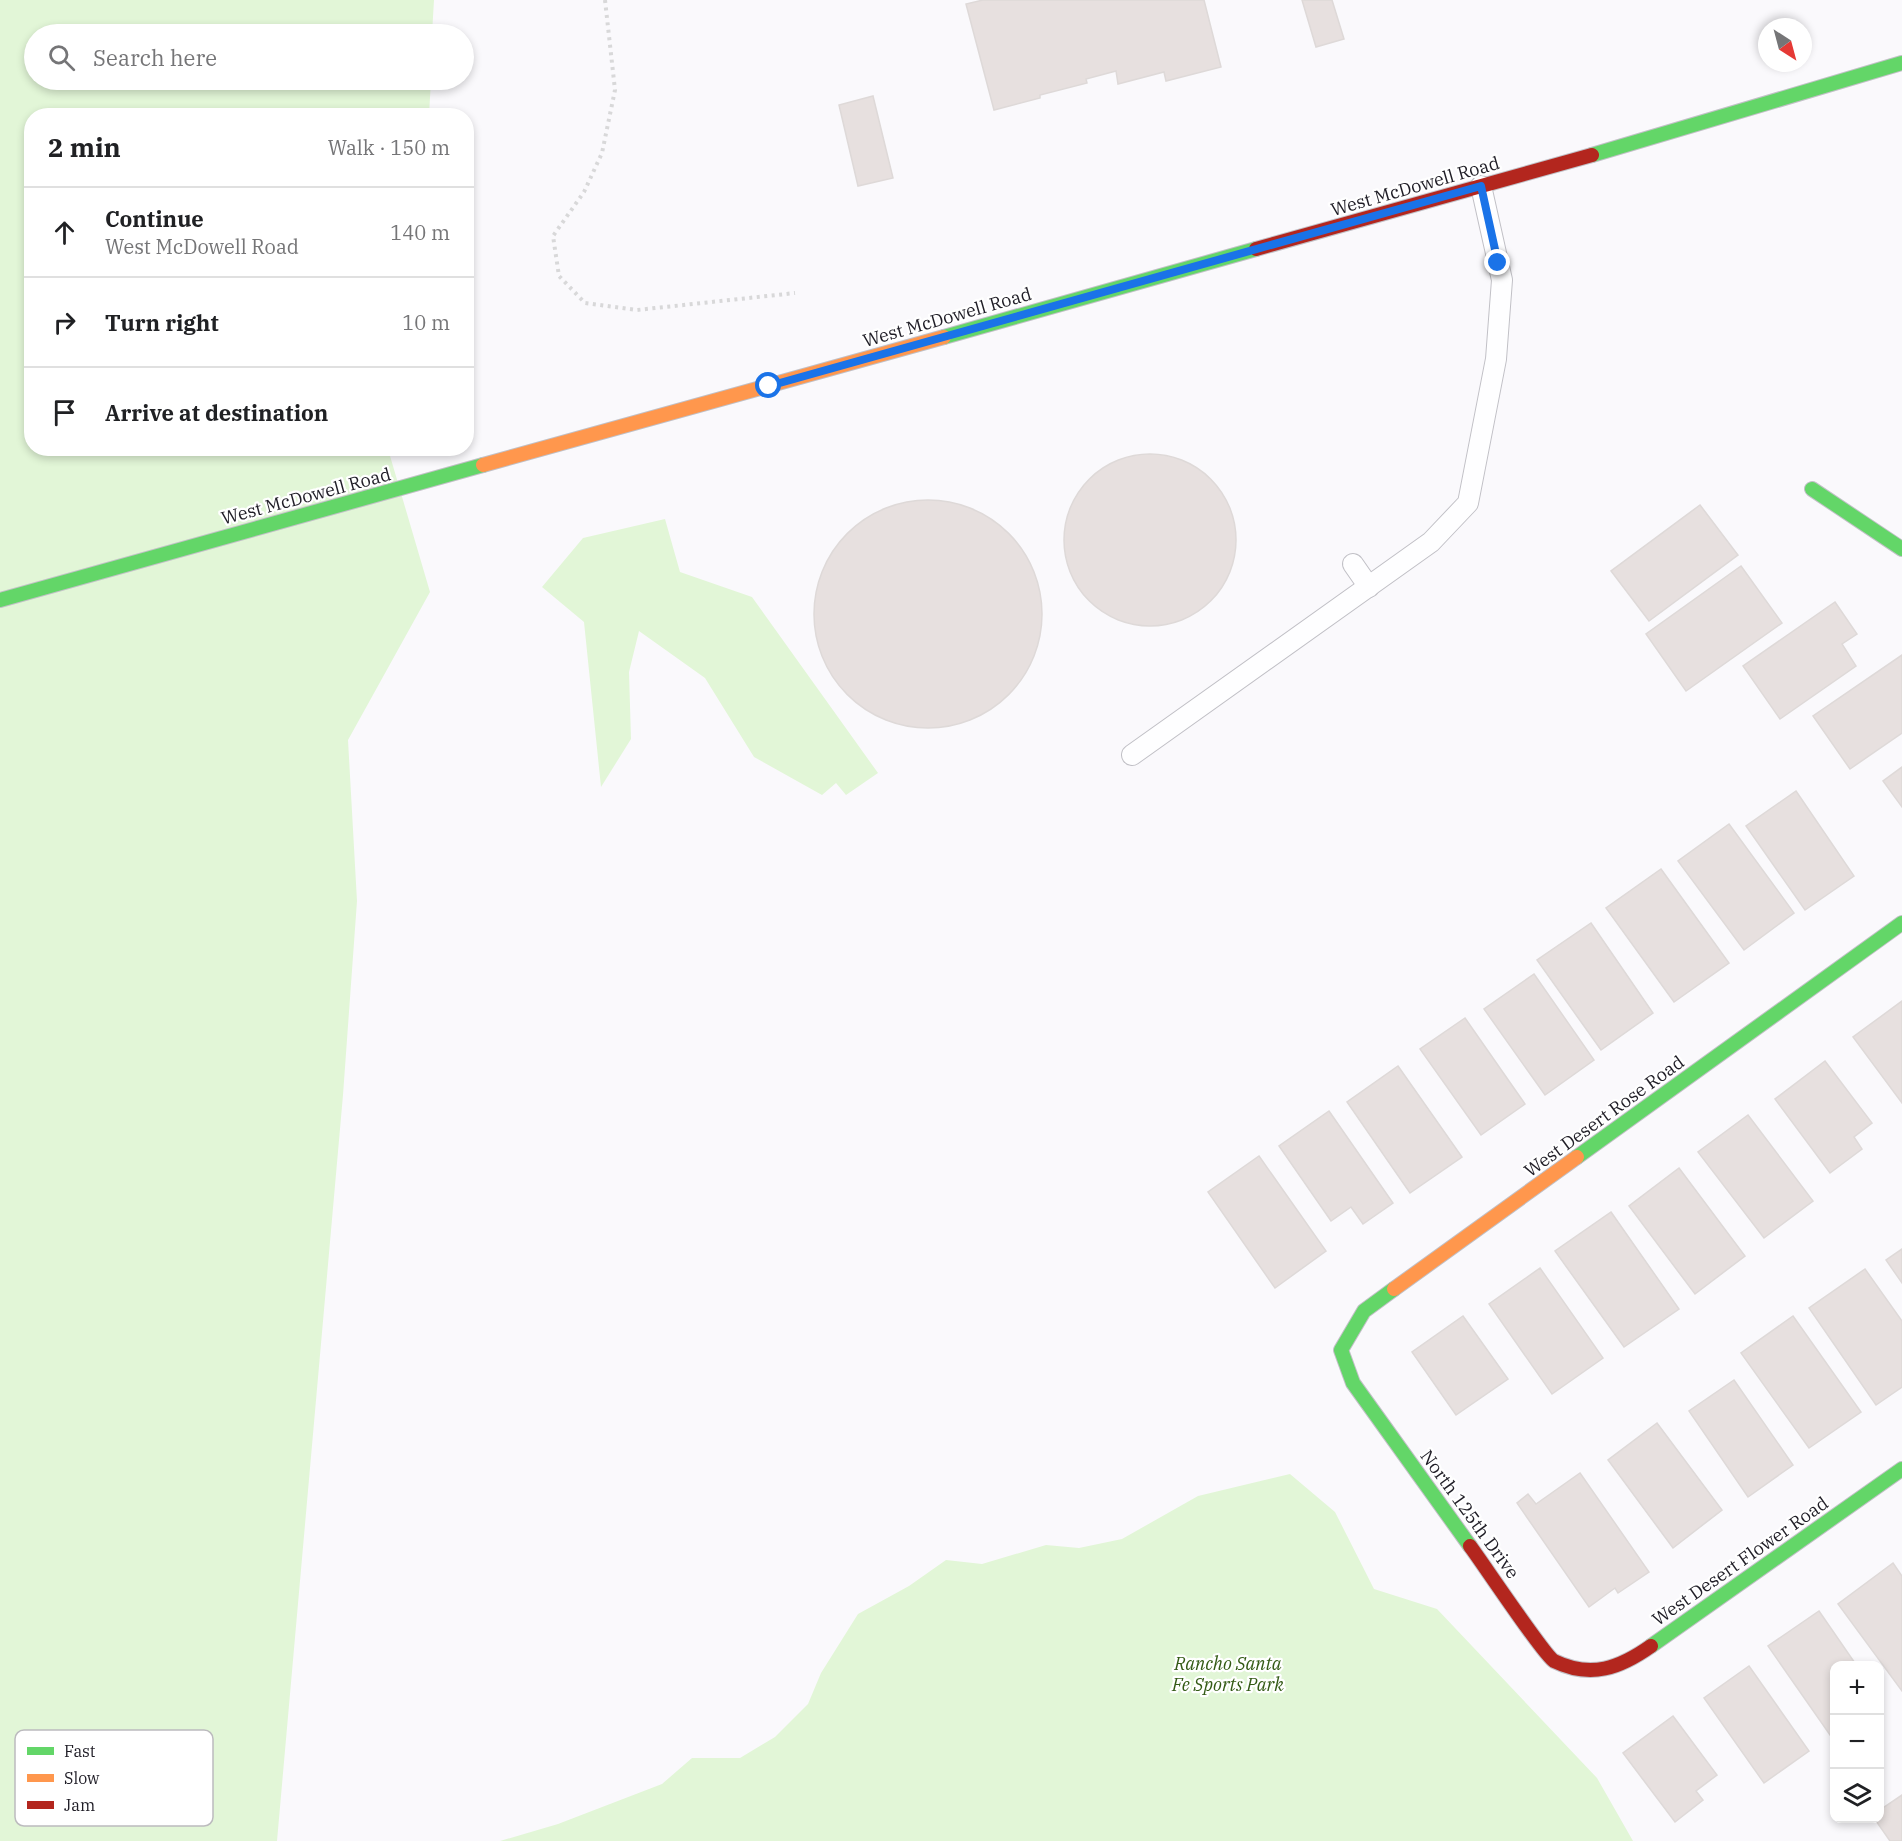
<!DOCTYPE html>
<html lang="en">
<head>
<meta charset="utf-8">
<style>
	:root { --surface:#fff; --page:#f6f6f6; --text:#202124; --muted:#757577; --line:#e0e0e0 }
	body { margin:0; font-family:"IBM Plex Serif",serif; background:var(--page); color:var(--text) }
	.controls { position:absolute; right:18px; bottom:18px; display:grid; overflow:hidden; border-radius:12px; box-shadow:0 3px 9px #0003 }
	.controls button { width:54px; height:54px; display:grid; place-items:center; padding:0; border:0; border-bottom:2px solid var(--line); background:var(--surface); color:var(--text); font:30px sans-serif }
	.compass { position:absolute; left:1758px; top:18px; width:54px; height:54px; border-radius:50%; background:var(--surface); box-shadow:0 3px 9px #0003; rotate:144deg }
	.stop { position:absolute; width:18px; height:18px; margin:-14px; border:4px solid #1a73e8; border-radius:50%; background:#fff }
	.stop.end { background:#1a73e8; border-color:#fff; box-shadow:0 2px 6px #0008 }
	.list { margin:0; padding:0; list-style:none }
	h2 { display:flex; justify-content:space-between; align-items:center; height:78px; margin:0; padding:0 24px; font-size:26px }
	h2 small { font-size:20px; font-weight:400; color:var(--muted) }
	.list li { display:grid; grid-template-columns:39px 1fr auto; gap:18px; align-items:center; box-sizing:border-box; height:90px; padding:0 24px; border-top:2px solid var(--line) }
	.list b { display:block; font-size:22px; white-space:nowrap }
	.list p { margin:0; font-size:20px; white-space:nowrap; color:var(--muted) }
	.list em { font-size:20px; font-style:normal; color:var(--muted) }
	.icon { flex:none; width:33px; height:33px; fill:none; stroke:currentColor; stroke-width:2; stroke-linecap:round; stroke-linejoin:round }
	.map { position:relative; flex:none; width:1902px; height:1841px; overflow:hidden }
	.search { position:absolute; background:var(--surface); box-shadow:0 3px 9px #0003; left:24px; top:24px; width:450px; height:66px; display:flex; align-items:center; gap:15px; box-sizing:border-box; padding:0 21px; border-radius:33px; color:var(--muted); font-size:22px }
	.panel { position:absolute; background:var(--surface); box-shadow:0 3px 9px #0003; left:24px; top:108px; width:450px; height:348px; border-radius:24px }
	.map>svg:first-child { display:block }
</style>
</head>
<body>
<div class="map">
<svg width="1902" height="1841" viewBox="0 0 1902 1841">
	<rect width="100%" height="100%" fill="#faf9fc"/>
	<!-- green -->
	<g fill="#e2f6d7">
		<path d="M0,0H434L432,34H34V80H431L429,115L32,116V448L388,449L430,592L348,740L357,901L343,1095L277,1841H0Z"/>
		<path d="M665,519L680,572L752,597L878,773L846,795L836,783L822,795L754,757L705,678L639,631L629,672L631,739L601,787L584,622L542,587L583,538Z"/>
		<path d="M1290,1474L1335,1512L1374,1589L1437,1609L1597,1778L1633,1841H500L558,1824L662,1784L692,1758H740L775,1737L808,1704L821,1673L858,1614L909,1586L946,1560L982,1564L1046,1545L1079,1548L1122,1539L1198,1496Z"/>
	</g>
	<!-- building -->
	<g fill="#e7e0df" stroke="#ded9d8" stroke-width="1.5">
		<path d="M983,0H1204L1221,67L1166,81L1164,72L1118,84L1116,71L1086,79L1087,83L1040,95V98L994,110L966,4Z"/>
		<path d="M1302,0H1332L1344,39L1316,47Z"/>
		<path d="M873,96L893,178L858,186L839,105Z"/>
		<circle cx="1150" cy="540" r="86"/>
		<circle cx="928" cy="614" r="114"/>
		<path d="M1700,505L1738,555L1649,621L1611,571Z"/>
		<path d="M1741,566L1782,623L1686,691L1646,634Z"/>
		<path d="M1835,602L1857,634L1842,644L1856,666L1780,719L1743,666Z"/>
		<path d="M1902,655V733L1850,769L1813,716Z"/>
		<path d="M1902,767V807L1883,781Z"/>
		<path d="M1796,791L1854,876L1805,910L1746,826Z"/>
		<path d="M1729,824L1794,913L1744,950L1678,861Z"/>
		<path d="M1661,869L1729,963L1674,1002L1606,908Z"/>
		<path d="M1591,923L1653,1013L1601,1050L1537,960Z"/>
		<path d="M1534,974L1594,1060L1545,1095L1484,1009Z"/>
		<path d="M1902,1001V1103L1853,1037Z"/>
		<path d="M1465,1018L1525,1104L1481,1135L1420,1049Z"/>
		<path d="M1825,1061L1872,1123L1854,1137L1862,1149L1830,1173L1775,1099Z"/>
		<path d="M1398,1066L1462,1157L1410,1193L1347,1102Z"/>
		<path d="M1329,1111L1393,1203L1363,1224L1351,1207L1331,1221L1279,1146Z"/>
		<path d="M1748,1115L1813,1201L1764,1238L1698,1152Z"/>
		<path d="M1259,1156L1326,1251L1275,1288L1208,1192Z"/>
		<path d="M1679,1168L1745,1256L1695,1294L1629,1206Z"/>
		<path d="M1611,1212L1679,1309L1624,1347L1555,1251Z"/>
		<path d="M1902,1249V1283L1886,1260Z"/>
		<path d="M1540,1268L1603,1358L1552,1394L1489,1304Z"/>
		<path d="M1865,1269L1902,1321V1387L1876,1405L1809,1308Z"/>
		<path d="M1463,1316L1508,1379L1456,1415L1412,1352Z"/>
		<path d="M1793,1316L1861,1412L1809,1448L1741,1353Z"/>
		<path d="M1734,1380L1793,1465L1748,1497L1689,1411Z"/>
		<path d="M1657,1423L1722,1510L1673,1548L1608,1460Z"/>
		<path d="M1580,1473L1649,1572L1618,1593L1615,1588L1589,1607L1517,1503L1528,1494L1536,1504Z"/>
		<path d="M1893,1563L1902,1576V1691L1838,1604Z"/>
		<path d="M1819,1611L1857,1666H1834V1732L1830,1735L1768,1646Z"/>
		<path d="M1749,1666L1809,1751L1764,1783L1704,1698Z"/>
		<path d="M1673,1716L1717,1775L1696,1791L1703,1800L1675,1822L1623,1753Z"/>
		<path d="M1902,1795V1841H1890L1874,1818H1880V1810Z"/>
	</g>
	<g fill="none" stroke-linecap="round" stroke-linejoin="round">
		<defs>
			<g id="lane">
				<path d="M1353,564L1369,587"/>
				<path d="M1132,755L1431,542L1468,503L1496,359L1502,280L1481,186"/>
			</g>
			<g id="fast">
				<path d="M1592,155L1902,63"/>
				<path d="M944,337L1256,249"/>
				<path d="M1812,489L1902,549"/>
				<path d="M0,600L483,465"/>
				<path d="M1577,1157L1902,923"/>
				<path d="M1394,1289L1364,1311L1341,1350L1353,1383L1470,1546"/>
				<path d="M1651,1646L1902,1469"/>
			</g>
			<g id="slow">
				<path d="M483,465L944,337"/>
				<path d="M1394,1289L1577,1157"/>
			</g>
			<g id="jam">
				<path d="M1256,249L1592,155"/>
				<path d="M1470,1546C1482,1562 1544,1655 1554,1661C1591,1679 1620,1668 1651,1646"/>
			</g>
		</defs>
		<!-- lane casing -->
		<use href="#lane" stroke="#c1c0c6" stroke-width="22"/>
		<!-- fast casing -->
		<use href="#fast" stroke="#c1c0c6" stroke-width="16"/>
		<!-- slow casing -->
		<use href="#slow" stroke="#c1c0c6" stroke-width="16"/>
		<!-- jam casing -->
		<use href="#jam" stroke="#c1c0c6" stroke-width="16"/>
		<!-- path -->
		<path stroke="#d8d8d9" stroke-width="4" stroke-dasharray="3 4.5" stroke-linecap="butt" d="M605,0L615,90L602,153L584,192L553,236L559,276L585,303L637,310L795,293"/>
		<!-- lane -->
		<use href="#lane" stroke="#fefeff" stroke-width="20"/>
		<!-- fast -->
		<use href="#fast" stroke="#63d668" stroke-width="14"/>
		<!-- slow -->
		<use href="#slow" stroke="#ff974d" stroke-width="14"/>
		<!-- jam -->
		<use href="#jam" stroke="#b3261e" stroke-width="14"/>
	</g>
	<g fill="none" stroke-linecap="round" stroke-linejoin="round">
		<!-- route -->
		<path stroke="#1a73e8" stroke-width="8" d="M769,386L1481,186L1498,263"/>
	</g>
	<g text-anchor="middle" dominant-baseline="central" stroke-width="4.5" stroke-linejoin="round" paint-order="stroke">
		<!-- street labels -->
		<g font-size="18" fill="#1f1d26" stroke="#fff">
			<text transform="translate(1415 186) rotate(-16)">West McDowell Road</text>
			<text transform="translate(947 317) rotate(-16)">West McDowell Road</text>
			<text transform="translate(306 496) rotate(-15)">West McDowell Road</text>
			<text transform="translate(1604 1116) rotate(-36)">West Desert Rose Road</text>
			<text transform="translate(1470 1514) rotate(54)">North 125th Drive</text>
			<text transform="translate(1740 1561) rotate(-35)">West Desert Flower Road</text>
		</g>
		<!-- park labels -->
		<g font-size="18" font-style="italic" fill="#335a15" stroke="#fff">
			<text x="1228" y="1663">Rancho Santa<tspan x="1228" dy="21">Fe Sports Park</tspan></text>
		</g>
	</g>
	<!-- legend -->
	<rect x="15" y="1730" width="198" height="96" rx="9" fill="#fff" stroke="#bcbbbe" stroke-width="1.5"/>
	<rect x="27" y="1747" width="27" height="8" fill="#63d668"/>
	<rect x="27" y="1774" width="27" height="8" fill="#ff974d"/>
	<rect x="27" y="1801" width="27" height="8" fill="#b3261e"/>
	<g font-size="16" fill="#1f1d26">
		<text x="64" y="1757">Fast</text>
		<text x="64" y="1784">Slow</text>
		<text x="64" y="1811">Jam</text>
	</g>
</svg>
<div class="controls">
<button>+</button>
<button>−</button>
<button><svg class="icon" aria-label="layers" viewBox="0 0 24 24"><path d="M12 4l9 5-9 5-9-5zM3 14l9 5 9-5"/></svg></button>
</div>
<svg class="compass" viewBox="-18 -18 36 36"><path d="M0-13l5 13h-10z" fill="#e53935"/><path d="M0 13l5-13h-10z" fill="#757577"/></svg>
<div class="stop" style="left:769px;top:386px"></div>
<div class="stop end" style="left:1498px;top:263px"></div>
<div class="search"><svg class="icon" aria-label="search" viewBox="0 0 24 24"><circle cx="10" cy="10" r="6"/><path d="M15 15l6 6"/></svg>Search here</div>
<section class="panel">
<h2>2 min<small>Walk · 150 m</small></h2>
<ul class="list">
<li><svg class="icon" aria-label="ahead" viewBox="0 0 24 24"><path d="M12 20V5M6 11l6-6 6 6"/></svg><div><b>Continue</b><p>West McDowell Road</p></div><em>140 m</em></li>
<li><svg class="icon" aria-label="right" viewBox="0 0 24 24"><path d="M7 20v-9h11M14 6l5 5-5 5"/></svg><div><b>Turn right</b></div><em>10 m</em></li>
<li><svg class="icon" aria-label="arrive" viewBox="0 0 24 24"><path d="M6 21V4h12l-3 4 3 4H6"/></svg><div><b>Arrive at destination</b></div></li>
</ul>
</section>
</div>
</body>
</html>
